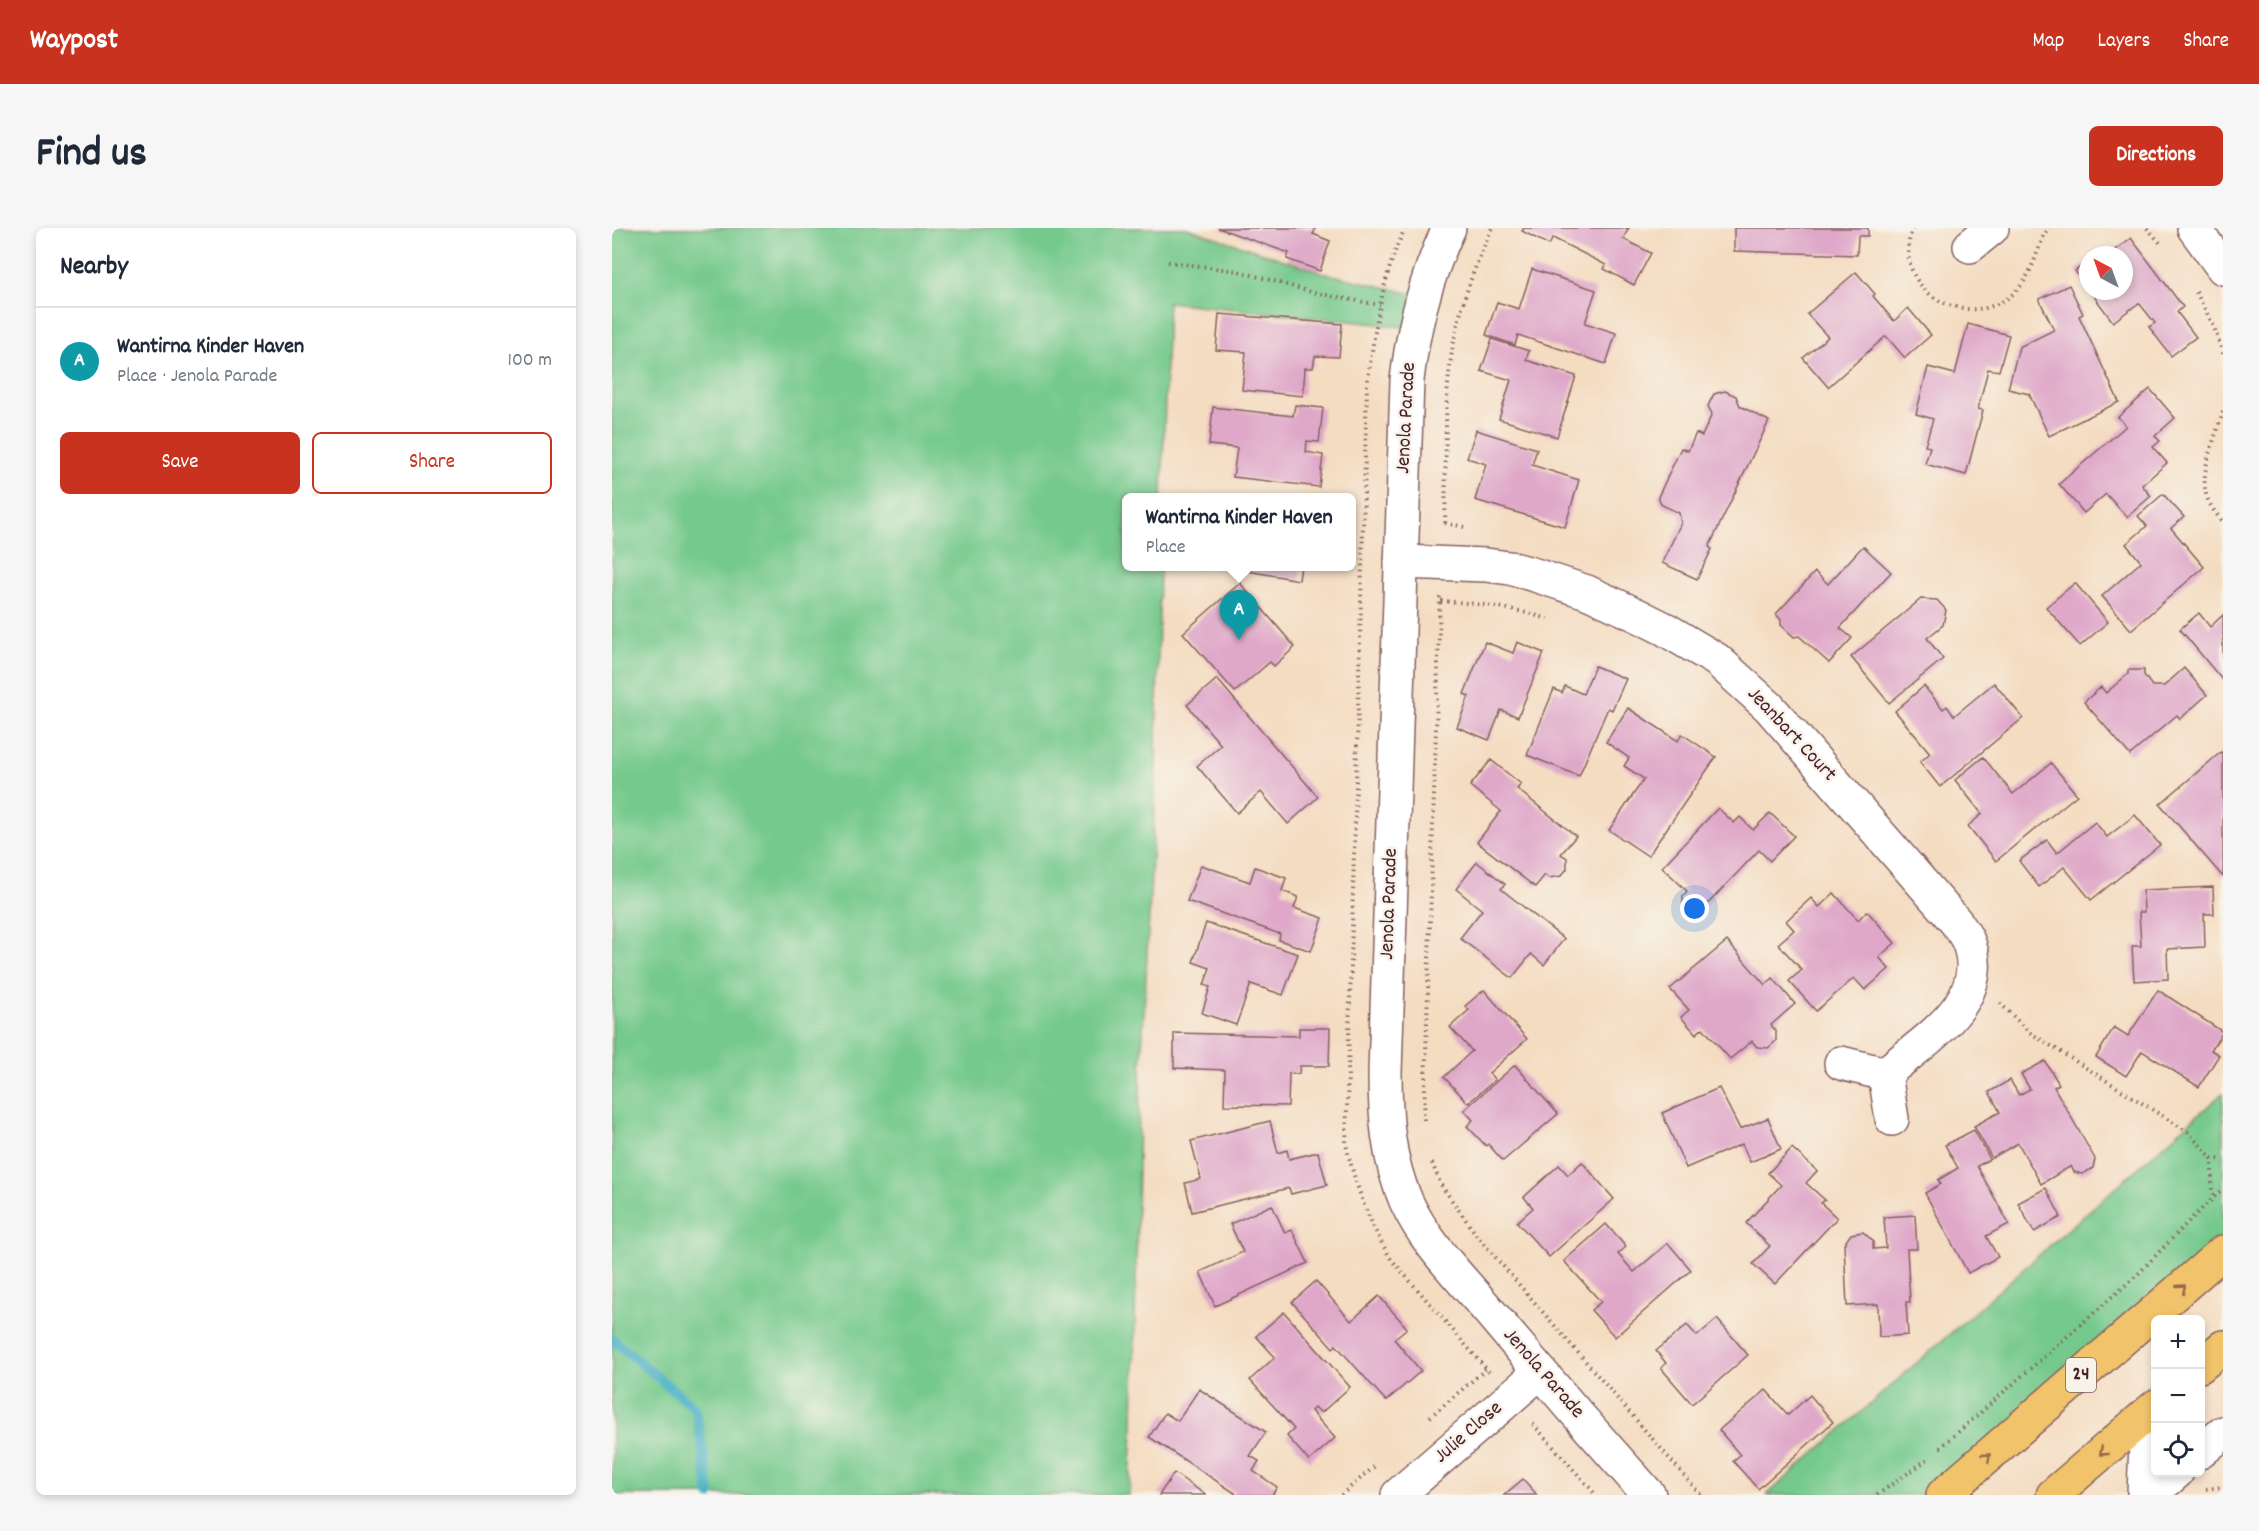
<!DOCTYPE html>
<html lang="en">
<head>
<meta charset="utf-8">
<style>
	:root { --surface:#fff; --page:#f6f6f7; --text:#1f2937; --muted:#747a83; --line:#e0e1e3; --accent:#c8321e }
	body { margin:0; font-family:Dekko,sans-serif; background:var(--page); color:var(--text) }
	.controls { position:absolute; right:18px; bottom:18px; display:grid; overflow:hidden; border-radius:9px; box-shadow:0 3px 9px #0003 }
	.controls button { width:54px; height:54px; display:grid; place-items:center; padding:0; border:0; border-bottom:2px solid var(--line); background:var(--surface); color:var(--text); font:30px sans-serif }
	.compass { position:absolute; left:1467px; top:18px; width:54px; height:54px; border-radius:50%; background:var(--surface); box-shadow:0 3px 9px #0003; rotate:319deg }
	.you { position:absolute; left:1083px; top:681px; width:21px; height:21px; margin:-15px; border:4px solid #fff; border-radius:50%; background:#1a73e8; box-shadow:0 0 0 9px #1a73e833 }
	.badge { display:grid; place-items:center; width:39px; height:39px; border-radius:50%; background:var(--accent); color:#fff; font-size:20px; font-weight:700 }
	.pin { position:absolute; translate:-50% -50px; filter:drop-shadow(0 2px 3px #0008) }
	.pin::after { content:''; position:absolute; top:32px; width:21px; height:18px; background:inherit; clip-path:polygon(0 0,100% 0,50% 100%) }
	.popup { position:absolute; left:510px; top:265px; width:234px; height:78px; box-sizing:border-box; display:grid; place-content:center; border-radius:9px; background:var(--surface); filter:drop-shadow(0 2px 4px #0005); font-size:20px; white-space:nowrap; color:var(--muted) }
	.popup b { font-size:22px; color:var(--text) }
	.popup::after { content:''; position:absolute; left:50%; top:100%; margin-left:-12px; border:12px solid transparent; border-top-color:var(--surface) }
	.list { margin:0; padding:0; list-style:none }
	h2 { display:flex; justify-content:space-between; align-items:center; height:78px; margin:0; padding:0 24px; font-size:26px }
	h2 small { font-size:20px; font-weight:400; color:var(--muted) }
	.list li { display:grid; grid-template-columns:39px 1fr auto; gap:18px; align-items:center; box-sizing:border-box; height:108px; padding:0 24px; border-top:2px solid var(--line) }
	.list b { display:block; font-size:22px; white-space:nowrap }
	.list p { margin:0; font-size:20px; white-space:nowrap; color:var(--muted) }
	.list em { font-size:20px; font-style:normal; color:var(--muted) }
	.actions { display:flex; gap:12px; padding:18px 24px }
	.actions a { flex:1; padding:14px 0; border:2px solid var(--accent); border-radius:9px; text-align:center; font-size:21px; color:var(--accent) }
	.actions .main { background:var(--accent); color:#fff }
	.icon { flex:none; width:33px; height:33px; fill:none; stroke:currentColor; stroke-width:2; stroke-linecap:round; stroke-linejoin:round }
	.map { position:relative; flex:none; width:1611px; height:1267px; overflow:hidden; border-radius:9px }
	header { display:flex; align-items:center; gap:36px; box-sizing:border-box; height:84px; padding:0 30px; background:var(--accent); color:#fff }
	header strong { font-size:28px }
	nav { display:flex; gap:33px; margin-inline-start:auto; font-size:21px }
	.intro { display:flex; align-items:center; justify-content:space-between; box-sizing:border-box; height:144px; padding:0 36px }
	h1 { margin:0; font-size:42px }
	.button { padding:15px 27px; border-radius:9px; background:var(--accent); color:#fff; font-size:21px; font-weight:700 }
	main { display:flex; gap:36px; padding:0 36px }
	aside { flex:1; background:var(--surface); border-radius:9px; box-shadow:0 3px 9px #0003 }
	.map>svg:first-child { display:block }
</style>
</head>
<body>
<header>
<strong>Waypost</strong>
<nav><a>Map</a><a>Layers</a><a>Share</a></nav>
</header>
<div class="intro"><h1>Find us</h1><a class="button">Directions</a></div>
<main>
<aside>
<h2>Nearby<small></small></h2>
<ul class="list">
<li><span class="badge" style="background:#0f9aa8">A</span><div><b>Wantirna Kinder Haven</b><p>Place · Jenola Parade</p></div><em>100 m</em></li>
</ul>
<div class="actions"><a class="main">Save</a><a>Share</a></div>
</aside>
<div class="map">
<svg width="1611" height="1267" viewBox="0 0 1611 1267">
	<rect width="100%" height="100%" fill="#f7f3e8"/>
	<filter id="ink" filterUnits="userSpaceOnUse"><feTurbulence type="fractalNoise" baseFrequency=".0167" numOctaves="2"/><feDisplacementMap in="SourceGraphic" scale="12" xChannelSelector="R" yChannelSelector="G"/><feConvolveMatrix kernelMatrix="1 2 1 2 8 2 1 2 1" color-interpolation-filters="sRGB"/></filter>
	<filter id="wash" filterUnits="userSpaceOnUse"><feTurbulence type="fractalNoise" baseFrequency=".008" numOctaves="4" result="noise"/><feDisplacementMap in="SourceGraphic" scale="24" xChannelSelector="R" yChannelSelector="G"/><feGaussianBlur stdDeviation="1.35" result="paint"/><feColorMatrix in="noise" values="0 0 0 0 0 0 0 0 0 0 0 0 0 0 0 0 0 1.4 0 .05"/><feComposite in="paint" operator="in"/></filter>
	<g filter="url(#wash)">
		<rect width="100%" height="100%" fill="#f4dcc1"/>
		<!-- green -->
		<g fill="#75c98c" stroke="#60745c" stroke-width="1.5">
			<path d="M0,0H575L712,45L810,68L802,100L556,74L550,269L514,270V338L548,339L543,572L527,881L521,1203L517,1267H0Z"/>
			<path d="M1611,865V1024L1331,1267H1155Z"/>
		</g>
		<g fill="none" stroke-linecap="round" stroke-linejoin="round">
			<!-- stream -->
			<path stroke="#46b0c5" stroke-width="10" d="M0,1111L84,1181L98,1267"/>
		</g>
		<g id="blocks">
			<!-- building -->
			<g fill="#dfa8c9">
				<path d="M606,0H704L701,6L718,13L708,43L675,31L677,25Z"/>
				<path d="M912,0H1017L1011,11L1039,25L1022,57L992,41L994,37L941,10L937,17L910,3Z"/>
				<path d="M1122,0H1256V8H1246L1245,27L1122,23Z"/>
				<path d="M1519,10L1571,79L1565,84L1584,109L1559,128L1537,99L1543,95L1527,75L1501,94L1478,63H1512V27H1496Z"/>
				<path d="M1476,33V61L1463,43Z"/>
				<path d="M920,41L984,62L973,95L1004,105L994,136L906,107L903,117L874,107L885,74L907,81Z"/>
				<path d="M1244,44L1263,66L1261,68L1282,93L1296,80L1319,107L1293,130L1274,108L1216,159L1191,130L1216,109L1195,86Z"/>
				<path d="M1457,57L1471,86L1467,88L1507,174L1437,208L1417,166L1396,161L1407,119L1442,102L1427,71Z"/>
				<path d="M607,86L730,96L727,129L703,128L701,140H693L691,168L630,162L634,124L604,122Z"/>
				<path d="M1356,96L1397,107L1387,143L1376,141L1366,181L1371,182L1354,247L1313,236L1318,219L1313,218L1321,191L1304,186L1316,139L1343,146Z"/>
				<path d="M880,111L917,123L914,132L964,148L945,209L887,191L899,152L869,143Z"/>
				<path d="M1538,161L1563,190L1543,208L1548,213L1541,219L1555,235L1530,257L1539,268L1515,289L1494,266L1472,285L1447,256L1514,198L1506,189Z"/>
				<path d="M1113,163L1124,168L1128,178L1157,193L1097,319L1100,321L1085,351L1050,335L1069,295L1067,285L1050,277L1046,269L1069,220L1076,223L1084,205L1090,208L1100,186L1096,178L1102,166Z"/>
				<path d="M683,177L711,180L707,214L695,213L694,224L711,227L707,259L621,249L625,220L597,217L601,179L681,188Z"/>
				<path d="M864,202L925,221L920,237L967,252L953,299L863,272L874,236L855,230Z"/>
				<path d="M1551,266L1572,289L1559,300L1592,339L1519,402L1490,368L1529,334L1514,316L1535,298L1526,288Z"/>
				<path d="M1251,318L1279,344L1228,400L1240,410L1217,435L1187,408L1182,409L1169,397V392L1164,386L1203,344L1216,356Z"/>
				<path d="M607,338H689L687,352Z"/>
				<path d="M628,355L683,419L662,438L658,434L623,464L571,405Z"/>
				<path d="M1463,355L1496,394L1468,418L1434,379Z"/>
				<path d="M1309,371L1325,372L1334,382L1331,397L1315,410L1331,431L1277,475L1239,429Z"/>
				<path d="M1587,385L1598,399L1611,387V453L1568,401Z"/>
				<path d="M873,414L901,425L905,414L932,425L906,489L889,482L877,512L845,499L857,468L852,466Z"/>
				<path d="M983,438L1014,451L1000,482L996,480L967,548L915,527L942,461L950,465L953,458L971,466Z"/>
				<path d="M1572,440L1595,467L1568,491L1565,487L1518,527L1472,474L1489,459L1494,465L1516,446V442H1532V447L1540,458H1552Z"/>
				<path d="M605,451L706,569L676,596L649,564L625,585L585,538L609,517L575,477Z"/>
				<path d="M1382,455L1411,490L1328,559L1308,534L1318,525L1283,483L1312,458L1331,481L1335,478L1342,488Z"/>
				<path d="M1016,480L1066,513L1070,506L1104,529L1036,628L997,602L1032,551L1012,538L1017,530L994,514Z"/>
				<path d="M1609,524L1611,527V649L1548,576Z"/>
				<path d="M1371,529L1401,566L1439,535L1465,567L1384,633L1356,598L1370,586L1343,552Z"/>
				<path d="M879,532L909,556L905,561L964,608L949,626L955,630V641L949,648L937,650L933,647L923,659L865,614L889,583L858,558Z"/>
				<path d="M1106,580L1122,595L1128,589L1141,602L1158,585L1182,608L1158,633L1147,622L1089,683H1080L1071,676V668L1075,663L1050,639Z"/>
				<path d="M1523,587L1548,617L1479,672L1452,639L1427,659L1407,633L1435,612L1445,625L1483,594L1495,609Z"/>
				<path d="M865,634L893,656L889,661L952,711L932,737L919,726L900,750L848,710L870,682L844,661Z"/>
				<path d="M589,637L638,654L643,639L674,650L670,663L686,669L682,680L711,690L699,723L667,712L668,706L575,673Z"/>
				<path d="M1601,659L1602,686H1592L1593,719L1555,721L1556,751L1522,753L1520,718H1529L1527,684H1532L1531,662Z"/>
				<path d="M1222,665L1246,692L1255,683L1283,715L1267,729L1277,741L1253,762L1242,750L1204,783L1177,753L1190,742L1166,716L1182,702L1174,693L1199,670L1207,679Z"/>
				<path d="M594,695L686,726L671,767L639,756L624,797L590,785L598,759L592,757L598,740L581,734Z"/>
				<path d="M1115,713L1153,757L1161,750L1183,776L1159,797L1164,803V813L1156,820L1145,819L1140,813L1118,831L1091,800L1084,806L1069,789L1077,782L1058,761Z"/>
				<path d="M872,762L915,811L877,845L883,852L856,875L832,849L860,823L838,799L857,782L853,778Z"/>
				<path d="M1546,762L1611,804L1599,822L1607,827L1587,859L1530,823L1514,848L1484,829L1502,799L1516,808Z"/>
				<path d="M687,800H718L717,838H688L687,846L677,845L676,878L612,877L613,842L562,840V805L687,808Z"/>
				<path d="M1433,833L1447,856L1442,859L1483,931L1481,940L1470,946L1462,944L1459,938L1429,956L1406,915L1380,930L1362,898L1388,884L1377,864L1398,852L1407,867L1418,861L1409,846Z"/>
				<path d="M903,837L946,886L891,933L876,916L874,918L855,898L861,892L852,882Z"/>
				<path d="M1107,860L1128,901L1156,890L1169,921L1138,934L1130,916L1074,940L1050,885Z"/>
				<path d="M658,893L666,925L675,922L677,931L706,924L715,957L679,966L677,960L580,984L573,955L589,951L579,913Z"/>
				<path d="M1362,902L1378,931L1365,938L1397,996L1374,1008L1386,1029L1356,1045L1313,965L1329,956L1326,952L1346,940L1333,917Z"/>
				<path d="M1180,920L1205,943L1194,955L1213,972L1209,975L1225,990L1163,1056L1141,1036L1158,1018L1134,995L1169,957L1156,945Z"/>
				<path d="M970,934L1002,971L937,1029L905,994L921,980L912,969L947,937L956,947Z"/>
				<path d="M1434,960L1449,989L1422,1004L1406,975Z"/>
				<path d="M660,977L673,1005L680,1002L696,1035L603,1078L588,1044L631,1024L618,996Z"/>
				<path d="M1303,987L1305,1021H1295L1298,1074H1294L1296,1107L1267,1109L1266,1076L1235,1078L1232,1016L1239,1006L1251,1004L1261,1013V1021L1274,1020L1272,989Z"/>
				<path d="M994,996L1014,1019L1006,1026L1022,1044L1056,1015L1079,1042L1003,1109L979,1082L989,1074L952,1033Z"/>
				<path d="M704,1053L739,1093L767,1068L795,1100L782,1111L809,1143L774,1173L724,1117L721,1120L680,1074Z"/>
				<path d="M672,1084L738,1159L709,1185L703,1179L699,1183L723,1210L697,1233L675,1208L682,1201L638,1152L663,1129L644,1108Z"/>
				<path d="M1105,1091L1136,1127L1080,1176L1049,1140L1054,1135L1044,1123L1075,1097L1085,1108Z"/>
				<path d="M587,1161L654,1204L638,1228L647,1233L641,1243L665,1259L660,1267H622L623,1265L537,1209L553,1185L566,1193Z"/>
				<path d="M1154,1162L1176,1187L1198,1167L1221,1194L1146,1261L1121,1233L1128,1227L1107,1202Z"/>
				<path d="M562,1245L594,1267H547Z"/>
				<path d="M911,1251L925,1267H892Z"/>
			</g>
		</g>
	</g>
	<g filter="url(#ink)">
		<use href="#blocks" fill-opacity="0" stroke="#866160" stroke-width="1.5"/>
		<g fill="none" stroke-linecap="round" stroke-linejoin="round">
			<defs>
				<g id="minor">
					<path d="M837,0C814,49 801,99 795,152L773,845C773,889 776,932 794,973C813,1015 847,1048 876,1082C928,1144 982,1206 1037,1267"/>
					<path d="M1582,0L1611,40"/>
					<path d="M1358,18L1380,0"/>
					<path d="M789,334L874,337L898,340L923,347L975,364L1025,387L1053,401L1105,432L1157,479L1344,694C1348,700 1353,706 1356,713C1381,773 1311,813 1273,846"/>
					<path d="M1229,835L1273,846L1280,891"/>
					<path d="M1588,1224L1611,1205"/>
					<path d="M786,1267L928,1144"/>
					<path d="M1532,1267L1535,1186"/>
					<path d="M1538,1267L1565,1244"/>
				</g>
				<g id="major">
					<path d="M1588,1138L1611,1119"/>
					<path d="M1331,1267L1611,1024"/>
					<path d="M1441,1267L1544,1178"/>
				</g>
			</defs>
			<!-- minor casing -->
			<use href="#minor" stroke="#866160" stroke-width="36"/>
			<!-- major casing -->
			<use href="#major" stroke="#866160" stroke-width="36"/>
			<!-- path -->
			<g stroke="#866160" stroke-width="4" stroke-dasharray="1.5 4.5" stroke-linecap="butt">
				<path d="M793,0C769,51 763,102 755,157L734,916C743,957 757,995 779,1031L877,1144"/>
				<path d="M1301,0C1276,61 1356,107 1402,65C1419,50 1424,25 1433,5L1438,0"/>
				<path d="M1535,0L1550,17"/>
				<path d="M556,34L626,43L703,65L768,77"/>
				<path d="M1584,64L1602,99L1611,126"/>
				<path d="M1611,184C1604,209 1588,240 1594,266C1597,277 1604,286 1611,294"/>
				<path d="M833,295L853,299"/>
				<path d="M833,295C835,233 830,169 843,108C851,70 864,35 880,0"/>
				<path d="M829,373C866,375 901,380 936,391"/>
				<path d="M1388,775L1417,804L1576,904L1600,930L1611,932"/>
				<path d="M812,892L828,369"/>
				<path d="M1600,930V971"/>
				<path d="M820,935L829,957L866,1009L1089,1267"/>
				<path d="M818,1189L874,1141"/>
				<path d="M921,1196L984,1267"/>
				<path d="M1328,1220L1524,1048L1579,991L1611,961"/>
				<path d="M1594,1261L1611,1259"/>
				<path d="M729,1267L763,1238"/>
				<path d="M1265,1267L1316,1231"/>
			</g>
			<!-- minor -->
			<use href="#minor" stroke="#fff" stroke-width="33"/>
			<!-- major -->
			<use href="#major" stroke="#f1c36a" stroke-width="33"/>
		</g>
		<!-- one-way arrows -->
		<defs><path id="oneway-chevron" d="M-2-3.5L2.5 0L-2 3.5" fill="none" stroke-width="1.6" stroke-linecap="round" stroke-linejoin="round" transform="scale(1.5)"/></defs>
		<g stroke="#956947">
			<use href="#oneway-chevron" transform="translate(1570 1060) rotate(-41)"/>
			<use href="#oneway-chevron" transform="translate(1491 1224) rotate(139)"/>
			<use href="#oneway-chevron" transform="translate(1375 1229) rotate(-41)"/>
		</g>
	</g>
	<g text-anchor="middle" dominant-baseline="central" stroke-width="5" stroke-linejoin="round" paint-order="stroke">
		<!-- shield labels -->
		<rect fill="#f7f3e8" stroke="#7e5f64" stroke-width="1.5" x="1454" y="1130" width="30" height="34" rx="4.5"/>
		<g font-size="20" font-weight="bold" fill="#4a1f2b">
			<text x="1469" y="1147">24</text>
		</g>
		<!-- street labels -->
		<g font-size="21" fill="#4a1f2b" stroke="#f7f3e8">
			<text transform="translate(795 190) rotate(-87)">Jenola Parade</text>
			<text transform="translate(1179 507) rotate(47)">Jeanbart Court</text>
			<text transform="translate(778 676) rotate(-88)">Jenola Parade</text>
			<text transform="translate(931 1146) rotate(49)">Jenola Parade</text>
			<text transform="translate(857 1205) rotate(-41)">Julie Close</text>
		</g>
	</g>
</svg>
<div class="controls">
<button>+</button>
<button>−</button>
<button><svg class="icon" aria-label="locate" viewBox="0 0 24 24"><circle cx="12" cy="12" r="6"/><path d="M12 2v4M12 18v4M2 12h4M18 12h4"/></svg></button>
</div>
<svg class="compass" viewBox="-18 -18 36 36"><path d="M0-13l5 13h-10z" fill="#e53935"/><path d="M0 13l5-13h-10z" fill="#747a83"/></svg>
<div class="you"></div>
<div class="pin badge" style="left:627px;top:412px;background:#0f9aa8">A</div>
<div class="popup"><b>Wantirna Kinder Haven</b>Place</div>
</div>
</main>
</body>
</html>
